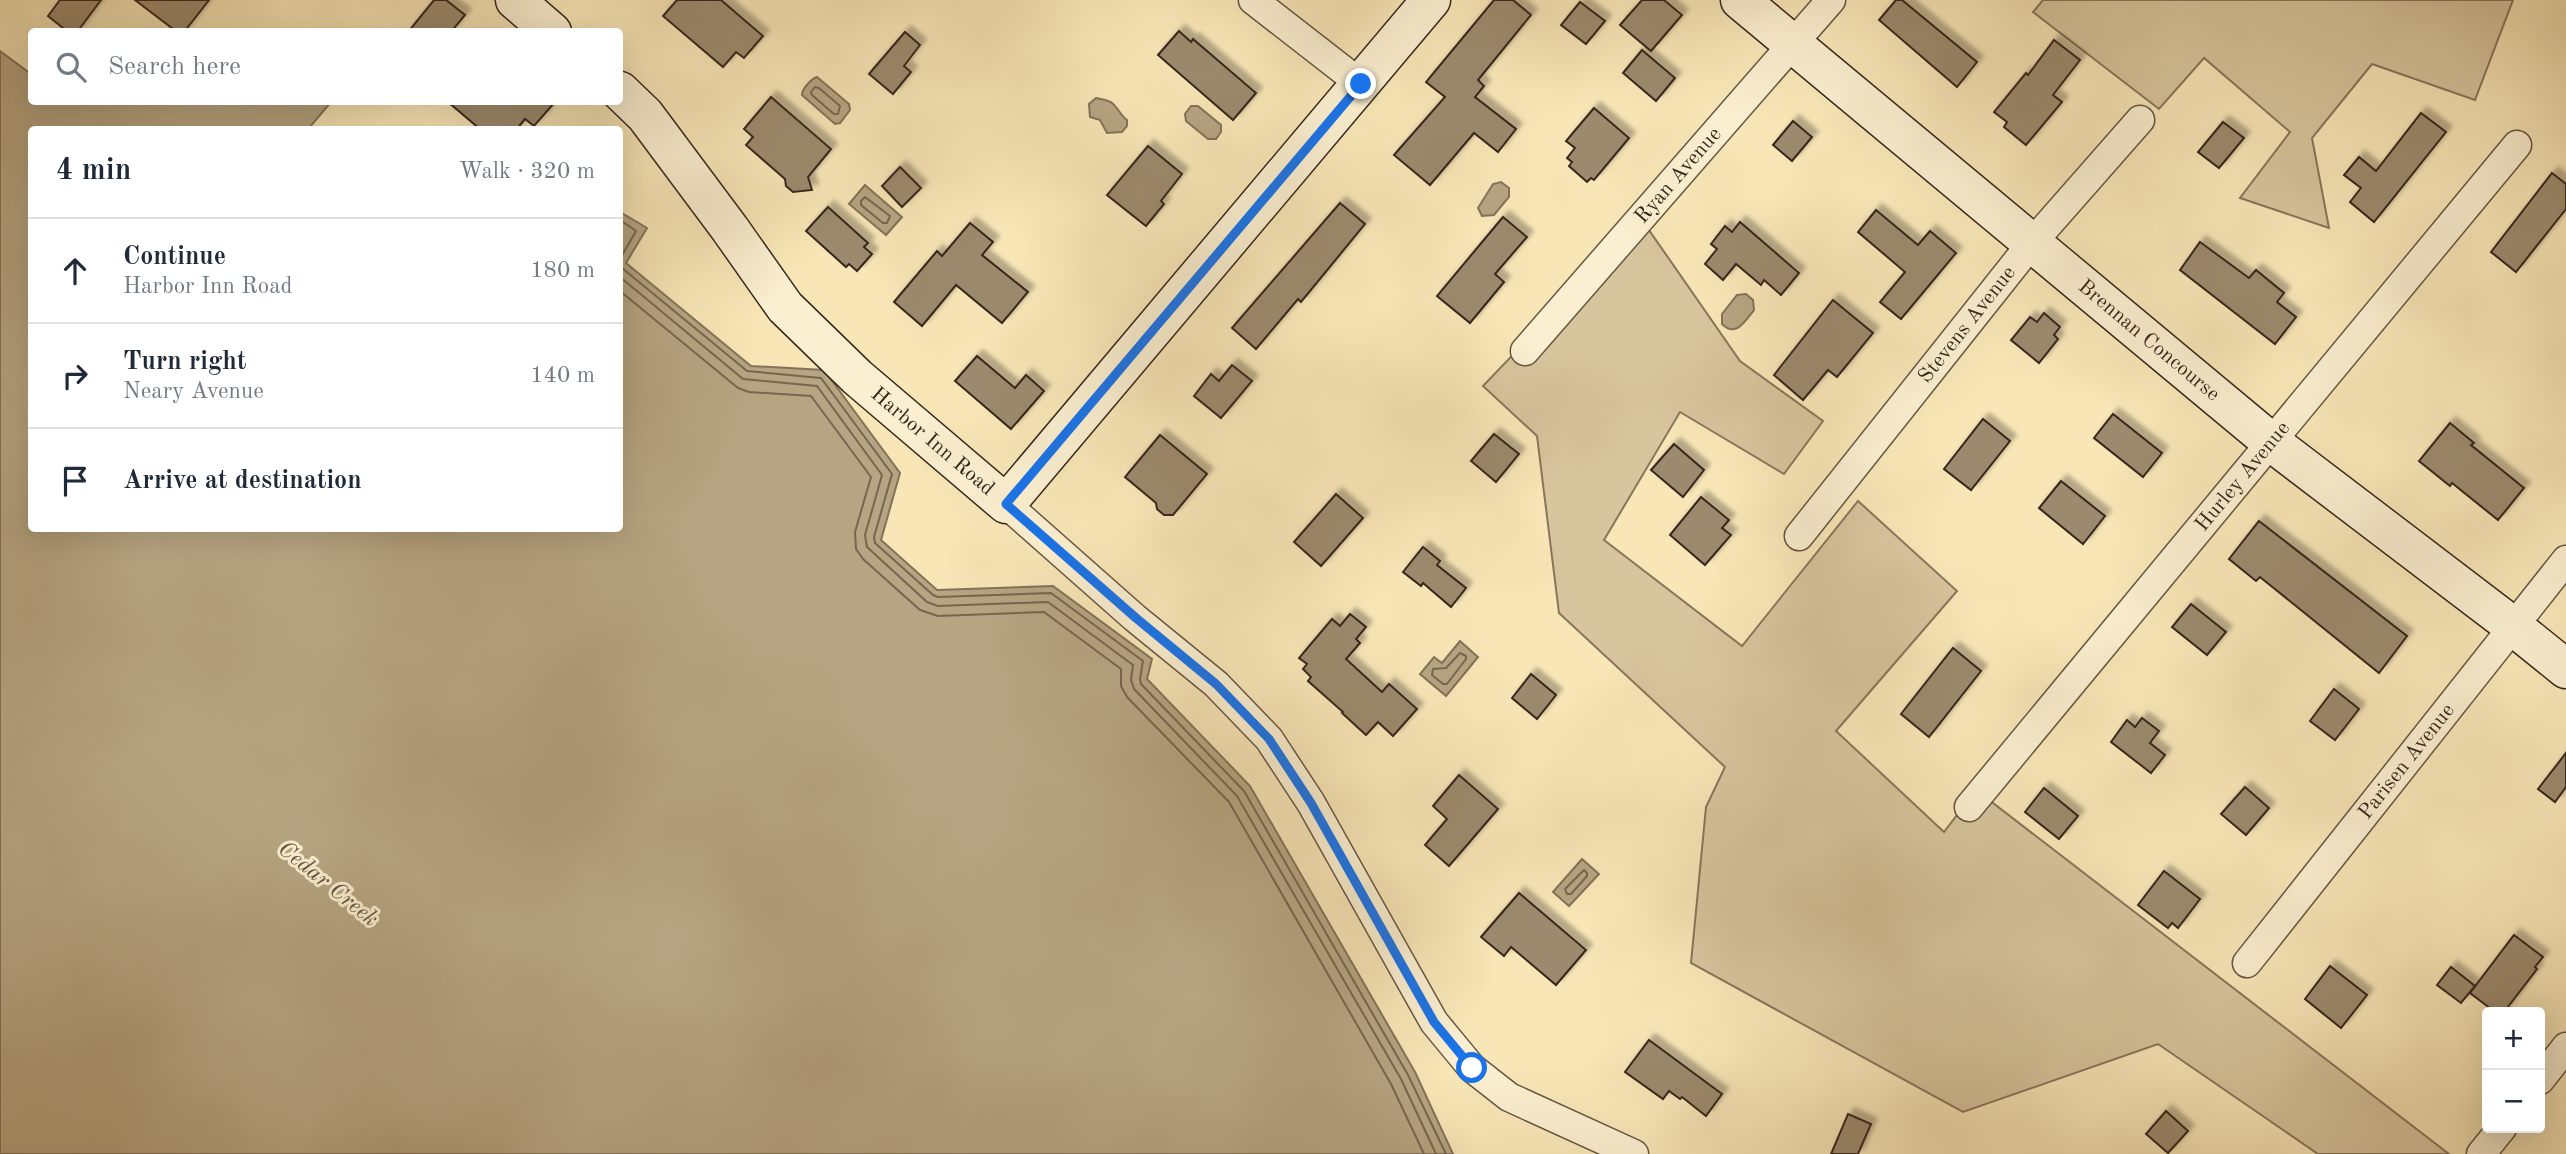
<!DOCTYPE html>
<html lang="en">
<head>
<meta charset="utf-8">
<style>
	:root { --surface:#fff; --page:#f2f2f3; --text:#1f2937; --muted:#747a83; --line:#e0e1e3 }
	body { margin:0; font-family:"Old Standard TT",serif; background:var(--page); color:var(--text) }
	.controls { position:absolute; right:21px; bottom:21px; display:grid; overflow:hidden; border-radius:7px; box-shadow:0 7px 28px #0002 }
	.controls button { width:63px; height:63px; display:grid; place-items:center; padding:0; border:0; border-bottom:2px solid var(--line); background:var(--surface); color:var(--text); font:35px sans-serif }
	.stop { position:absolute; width:21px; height:21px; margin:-16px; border:5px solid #1a73e8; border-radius:50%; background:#fff }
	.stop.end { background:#1a73e8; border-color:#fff; box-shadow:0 2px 7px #0008 }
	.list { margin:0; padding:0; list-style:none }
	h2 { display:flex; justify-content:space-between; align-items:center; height:91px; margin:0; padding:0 28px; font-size:30px }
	h2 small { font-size:23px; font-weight:400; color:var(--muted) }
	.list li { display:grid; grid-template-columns:46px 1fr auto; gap:21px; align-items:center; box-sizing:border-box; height:105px; padding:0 28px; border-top:2px solid var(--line) }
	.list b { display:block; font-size:26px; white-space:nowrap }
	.list p { margin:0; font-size:23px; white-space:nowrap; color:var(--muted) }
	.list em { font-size:23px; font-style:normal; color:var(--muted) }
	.icon { flex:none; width:38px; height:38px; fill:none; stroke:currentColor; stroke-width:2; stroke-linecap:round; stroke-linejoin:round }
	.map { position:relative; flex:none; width:2566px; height:1154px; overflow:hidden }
	.search { position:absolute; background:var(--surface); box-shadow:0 7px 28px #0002; left:28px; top:28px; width:595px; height:77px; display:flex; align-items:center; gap:18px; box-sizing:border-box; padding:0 24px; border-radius:7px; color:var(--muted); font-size:26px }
	.panel { position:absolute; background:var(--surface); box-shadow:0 7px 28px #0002; left:28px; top:126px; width:595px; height:406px; border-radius:7px }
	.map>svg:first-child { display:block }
</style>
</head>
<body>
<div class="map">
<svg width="2566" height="1154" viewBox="0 0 2566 1154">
	<defs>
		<filter id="shadow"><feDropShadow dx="6" dy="-6" stdDeviation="2" flood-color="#0004"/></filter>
	</defs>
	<rect width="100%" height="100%" fill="#f8e6b7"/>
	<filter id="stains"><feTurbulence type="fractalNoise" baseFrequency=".00286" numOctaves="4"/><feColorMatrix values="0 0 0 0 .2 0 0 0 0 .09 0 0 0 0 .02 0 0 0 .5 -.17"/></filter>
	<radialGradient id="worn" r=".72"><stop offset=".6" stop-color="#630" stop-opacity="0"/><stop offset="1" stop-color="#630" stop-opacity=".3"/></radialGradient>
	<!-- green -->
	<g fill="#d7c59d" stroke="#87765c" stroke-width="2">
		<path d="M2043,0H2513L2475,100L2372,64L2312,138L2329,228L2240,198L2290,132L2204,58L2159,109L2033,12Z"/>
		<path d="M1642,220L1740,361L1823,421L1784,474L1680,412L1604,540L1742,646L1858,501L1957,591L1836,731L1944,832L1976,790L2449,1154H2318L2158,1044L1963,1112L1691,963L1706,807L1725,767L1559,613L1537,436L1483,386Z"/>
	</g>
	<!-- water -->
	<g fill="#b6a582" stroke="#837259" stroke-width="2">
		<path d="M0,51L31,74L32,102H331L309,128L311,129L32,130V528H620V212L647,228L626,263L751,366L824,370L900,473L881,540L937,590L1053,586L1152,659L1147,679L1250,786L1415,1072L1453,1154H0Z"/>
		<path d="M817,77L849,104L850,110L840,123L835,124L802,95C802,89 811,79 817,77Z"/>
		<path d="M1096,98C1100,99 1109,100 1112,103C1117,106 1120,115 1127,120V126L1122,132L1107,133L1100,120L1090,117L1089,104Z"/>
		<path d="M1191,106H1198L1221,125V132L1216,139H1208L1186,121L1185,114Z"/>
		<path d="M1501,182L1509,188V197L1494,215L1482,216L1478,208L1493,184Z"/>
		<path d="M865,185L902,217L886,235L849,204Z"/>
		<path d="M1746,294L1753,300L1754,310C1745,321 1736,338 1722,324V314L1737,295Z"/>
		<path d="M1460,641L1478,657L1446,696L1420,674L1434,657L1442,663Z"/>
		<path d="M1582,859L1599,874L1569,906L1553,892Z"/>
	</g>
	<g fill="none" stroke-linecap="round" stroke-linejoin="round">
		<!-- shore -->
		<g stroke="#76664f" stroke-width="2">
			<path d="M815,87L819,88L840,106L838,114H834L812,95L811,92Z"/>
			<path d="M865,197L890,216L887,223H883L861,205V201Z"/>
			<path d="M620,220L636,231L620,259L622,268L747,371L821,378L892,474L874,537L875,543L933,595L938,597L1051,593L1143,661L1140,679L1141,684L1244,791L1408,1075L1446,1154"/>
			<path d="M620,277L743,379L817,386L882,475L865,535L867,547L927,602L938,606L1048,602L1133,665L1131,680L1134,689L1237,796L1401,1079L1436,1154"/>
			<path d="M620,291L738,388L749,392L811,396L871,477L855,532L856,549L863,559L920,610L938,616L1044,612L1121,669V686L1127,697L1229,802L1391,1084L1424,1154"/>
			<path d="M1460,653L1466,656V659L1447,684H1443L1432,675L1433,669L1446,668Z"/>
			<path d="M1584,870L1587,873V876L1571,894H1567L1565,889Z"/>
		</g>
	</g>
	<!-- building -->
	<g fill="#9b8a6d" stroke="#37261c" stroke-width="2" filter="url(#shadow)">
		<path d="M60,0H101L77,32H68L48,16Z"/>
		<path d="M135,0H209L184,32H177Z"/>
		<path d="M434,0H446L465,15L451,32H408Z"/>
		<path d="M677,0H721L763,36L744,58L736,52L723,67L663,16Z"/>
		<path d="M1494,0H1513L1531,15L1478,80L1484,86L1475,97L1516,129L1498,152L1474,133L1430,185L1394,155L1445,97L1426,82Z"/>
		<path d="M1642,0H1664L1682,15L1651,51L1620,25Z"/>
		<path d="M1896,0H1902L1977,62L1957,87L1879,20Z"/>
		<path d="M1580,2L1605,21L1586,44L1561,25Z"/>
		<path d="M1179,31L1191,42L1193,39L1256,93L1233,120L1158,55Z"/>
		<path d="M905,32L920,45L904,66L911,72L893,94L869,74Z"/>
		<path d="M2054,40L2080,60L2053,95L2062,102L2026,145L2004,127L2007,122L1994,112L2026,73L2028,75Z"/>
		<path d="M1642,50L1675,78L1656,101L1623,73Z"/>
		<path d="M771,97L831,149L808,177L812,190L793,192L786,186L785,179L746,145L753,137L744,129Z"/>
		<path d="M448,102H555L534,126L525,119L516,130H481Z"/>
		<path d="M1594,108L1629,138L1594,180L1591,178L1587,182L1569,166L1572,162L1567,158L1575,148L1566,141Z"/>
		<path d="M2421,113L2446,132L2374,222L2350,202L2361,188L2344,175L2359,157L2376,171Z"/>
		<path d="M1793,121L1812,137L1792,161L1773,145Z"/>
		<path d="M2223,122L2244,138L2219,168L2198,152Z"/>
		<path d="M1148,146L1182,174L1161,201L1164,204L1146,226L1107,195Z"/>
		<path d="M900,167L921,188L902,207L882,186Z"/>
		<path d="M2552,173L2566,184V209L2516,272L2491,252Z"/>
		<path d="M1340,203L1365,224L1301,302L1298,299L1256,349L1232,328Z"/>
		<path d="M828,207L868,243L864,247L872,254L857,271L849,264L846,267L806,231Z"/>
		<path d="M1876,210L1918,245L1930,231L1956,253L1901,319L1880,302L1905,272L1858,232Z"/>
		<path d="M1503,217L1527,237L1495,274L1504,282L1470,323L1437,296Z"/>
		<path d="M1740,222L1799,273L1781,295L1764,280L1761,285L1736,264L1723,280L1705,264L1717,249L1711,244L1725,226L1732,232Z"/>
		<path d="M970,223L993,242L982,255L1028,292L1002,323L956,285L922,326L894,302L937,251L942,256Z"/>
		<path d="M2200,242L2249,278L2256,270L2284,293L2277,302L2296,317L2275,344L2180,270Z"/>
		<path d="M1833,300L1873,333L1837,377L1828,370L1803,400L1774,375Z"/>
		<path d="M2044,313L2060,327L2054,335L2058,339L2039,363L2011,340L2030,317L2037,322Z"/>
		<path d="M977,356L1015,388L1026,375L1044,391L1011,429L955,381Z"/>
		<path d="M1232,365L1252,381L1221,418L1194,396L1211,374L1219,381Z"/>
		<path d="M2113,414L2162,453L2143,477L2094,438Z"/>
		<path d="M1983,419L2010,441L1971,490L1944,469Z"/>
		<path d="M2450,423L2474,443L2471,445L2524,488L2498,520L2452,483L2450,486L2419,461Z"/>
		<path d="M1494,434L1519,454L1496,482L1471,461Z"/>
		<path d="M1160,435L1207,474L1173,515H1164L1157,509L1156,503L1125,477Z"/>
		<path d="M1674,444L1704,470L1683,497L1651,470Z"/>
		<path d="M2061,481L2105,516L2083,544L2039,508Z"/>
		<path d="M1336,494L1363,518L1321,566L1294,542Z"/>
		<path d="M1701,497L1729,520L1722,528L1731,535L1705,565L1670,535Z"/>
		<path d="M2259,521L2407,636L2379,673L2260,577L2256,581L2229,559Z"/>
		<path d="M1423,547L1440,561L1437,565L1466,588L1451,607L1423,583L1421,586L1403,572Z"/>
		<path d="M2191,604L2226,632L2207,655L2172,627Z"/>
		<path d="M1350,614L1366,627L1356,639L1360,643L1346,659L1382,692L1389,684L1417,709L1393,736L1378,722L1366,735L1342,713L1343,712L1308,681L1311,677L1303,669L1307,664L1299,658L1332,619L1340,626Z"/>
		<path d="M1953,648L1981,671L1929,737L1901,714Z"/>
		<path d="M1531,674L1556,695L1537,719L1512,698Z"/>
		<path d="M2334,689L2359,709L2335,740L2310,721Z"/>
		<path d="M2142,718L2159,731L2150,743L2165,755L2151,773L2111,742L2127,720L2135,727Z"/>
		<path d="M2566,753V787L2555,802L2538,789Z"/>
		<path d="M1459,775L1498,809L1449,866L1425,845L1447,819L1433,806Z"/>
		<path d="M2245,787L2269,808L2246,835L2221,814Z"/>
		<path d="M2044,788L2078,816L2059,839L2025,812Z"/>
		<path d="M2164,871L2200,899L2178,928L2172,923L2168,928L2138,905Z"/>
		<path d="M1519,893L1586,950L1556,985L1511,947L1504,956L1481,937Z"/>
		<path d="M2514,935L2543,957L2535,967L2537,969L2504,1012H2495L2470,993Z"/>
		<path d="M2330,966L2367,995L2341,1028L2305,999Z"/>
		<path d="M2451,967L2475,986L2461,1003L2437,985Z"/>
		<path d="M1649,1040L1722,1094L1706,1116L1682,1097L1680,1099L1669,1091L1663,1099L1625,1072Z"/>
		<path d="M2166,1111L2188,1131L2168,1153L2146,1134Z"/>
		<path d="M1848,1114L1871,1124L1858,1154H1831Z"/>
	</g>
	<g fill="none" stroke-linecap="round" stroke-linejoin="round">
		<defs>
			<g id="minor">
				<path d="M1253,0L1361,84"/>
				<path id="s1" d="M1525,351L1831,0"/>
				<path d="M1006,504L1135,618L1216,684L1269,739L1311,803L1434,1022L1472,1068L1509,1097L1634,1154"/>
				<path id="s2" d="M1799,536L2031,244L2140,120"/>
				<path id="s3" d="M1969,807L2517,145"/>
				<path id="s4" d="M2247,963L2566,560"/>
				<path d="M2540,1080L2566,1047"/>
				<path d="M2481,1154L2502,1128"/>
			</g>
			<g id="secondary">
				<path d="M515,0L552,32"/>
				<path id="s5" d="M1740,0L2271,442L2514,627L2566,669"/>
				<path id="s6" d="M620,91L645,115L730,229L785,307L857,377L1006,504L1431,0"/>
			</g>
		</defs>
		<!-- minor casing -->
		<use href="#minor" stroke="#675643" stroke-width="31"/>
		<!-- secondary casing -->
		<use href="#secondary" stroke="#37261c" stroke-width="41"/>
		<!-- minor -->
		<use href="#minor" stroke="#faefd0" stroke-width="28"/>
		<!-- secondary -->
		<use href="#secondary" stroke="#faefd0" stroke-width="38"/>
	</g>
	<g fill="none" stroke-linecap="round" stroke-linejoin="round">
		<!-- route -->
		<path stroke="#1a73e8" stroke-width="9" d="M1361,84L1006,504L1136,618L1216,684L1269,739L1311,803L1434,1022L1472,1068"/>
	</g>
	<g text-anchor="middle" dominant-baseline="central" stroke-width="6" stroke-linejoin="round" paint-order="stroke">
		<!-- street labels -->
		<g font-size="21" fill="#37261c" stroke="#faefd0">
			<text stroke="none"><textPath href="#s1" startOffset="233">Ryan Avenue</textPath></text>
			<text stroke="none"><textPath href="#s2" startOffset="270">Stevens Avenue</textPath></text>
			<text stroke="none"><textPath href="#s5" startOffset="532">Brennan Concourse</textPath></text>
			<text stroke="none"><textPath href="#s6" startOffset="472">Harbor Inn Road</textPath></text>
			<text stroke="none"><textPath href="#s3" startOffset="429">Hurley Avenue</textPath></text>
			<text stroke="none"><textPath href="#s4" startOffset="257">Parisen Avenue</textPath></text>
		</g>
		<!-- water labels -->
		<g font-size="23" font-style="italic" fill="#635240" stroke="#faefd0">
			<text transform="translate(328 884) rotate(39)">Cedar Creek</text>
		</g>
	</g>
	<rect width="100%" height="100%" filter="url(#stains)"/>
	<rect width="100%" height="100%" fill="url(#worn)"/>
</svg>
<div class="controls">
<button>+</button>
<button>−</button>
</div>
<div class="stop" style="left:1472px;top:1068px"></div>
<div class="stop end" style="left:1361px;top:84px"></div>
<div class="search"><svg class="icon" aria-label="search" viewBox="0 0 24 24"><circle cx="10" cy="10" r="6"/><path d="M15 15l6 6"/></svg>Search here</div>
<section class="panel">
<h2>4 min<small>Walk · 320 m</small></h2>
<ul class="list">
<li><svg class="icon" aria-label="ahead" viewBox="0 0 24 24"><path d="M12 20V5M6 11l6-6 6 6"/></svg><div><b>Continue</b><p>Harbor Inn Road</p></div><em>180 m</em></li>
<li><svg class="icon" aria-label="right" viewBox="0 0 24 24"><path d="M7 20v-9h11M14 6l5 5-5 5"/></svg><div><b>Turn right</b><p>Neary Avenue</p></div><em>140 m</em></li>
<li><svg class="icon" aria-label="arrive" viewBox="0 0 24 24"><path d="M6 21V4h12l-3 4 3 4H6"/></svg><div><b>Arrive at destination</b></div></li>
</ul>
</section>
</div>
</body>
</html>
